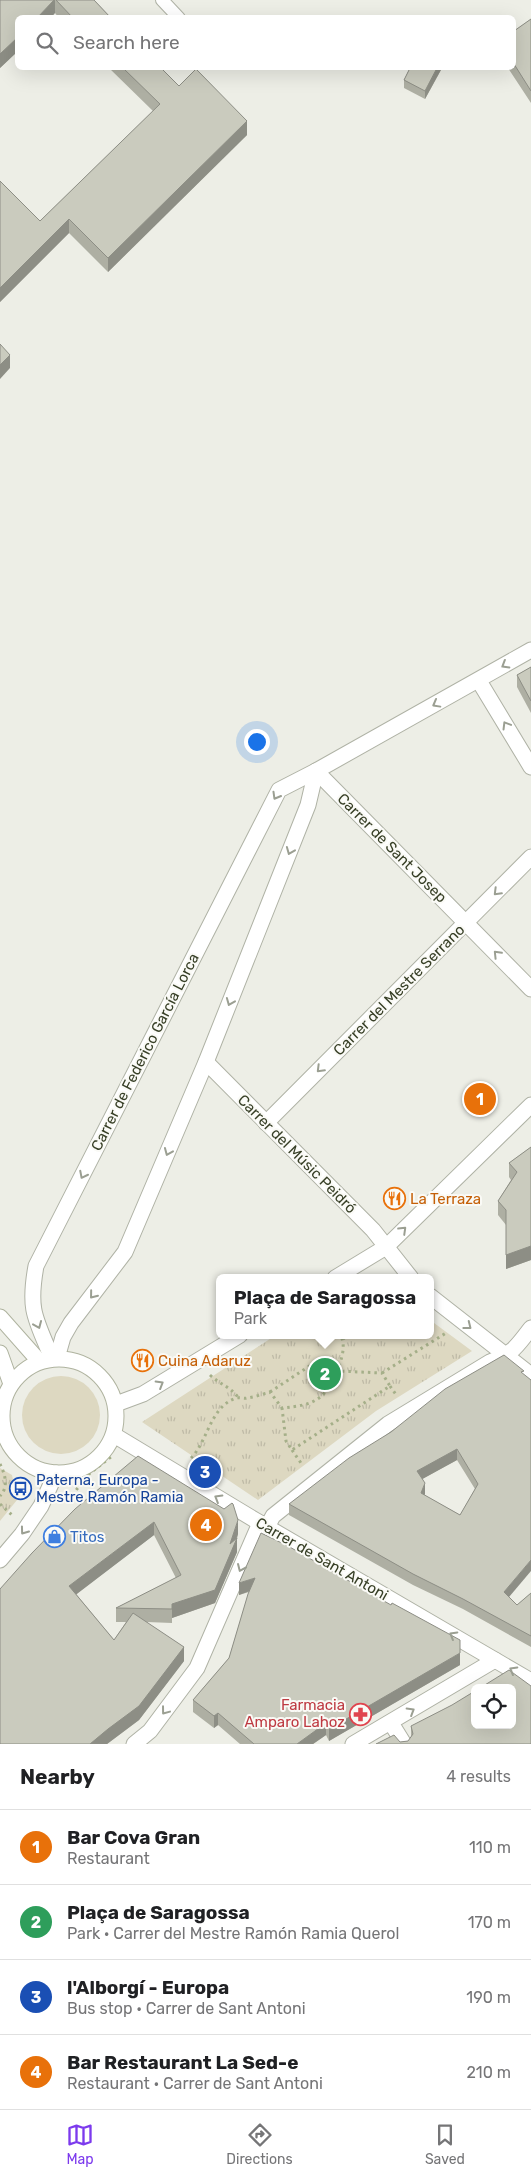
<!DOCTYPE html>
<html lang="en">
<head>
<meta charset="utf-8">
<style>
	:root { --surface:#fff; --page:#f6f6f6; --text:#202124; --muted:#757577; --line:#e0e0e0; --accent:#7c3aed }
	body { margin:0; font-family:Rubik,sans-serif; background:var(--page); color:var(--text) }
	.controls { position:absolute; right:15px; bottom:15px; display:grid; overflow:hidden; border-radius:8px; box-shadow:0 5px 20px #0002 }
	.controls button { width:45px; height:45px; display:grid; place-items:center; padding:0; border:0; border-bottom:1px solid var(--line); background:var(--surface); color:var(--text); font:25px sans-serif }
	.you { position:absolute; left:256px; top:741px; width:18px; height:18px; margin:-12px; border:4px solid #fff; border-radius:50%; background:#1a73e8; box-shadow:0 0 0 8px #1a73e833 }
	.badge { display:grid; place-items:center; width:32px; height:32px; border-radius:50%; background:var(--accent); color:#fff; font-size:16px; font-weight:700 }
	.pin { position:absolute; translate:-50% -50%; border:2px solid #fff; box-shadow:0 1px 5px #0006 }
	.popup { position:absolute; left:216px; top:1274px; width:218px; height:65px; box-sizing:border-box; display:grid; place-content:center; border-radius:8px; background:var(--surface); filter:drop-shadow(0 1px 4px #0005); font-size:16px; white-space:nowrap; color:var(--muted) }
	.popup b { font-size:19px; color:var(--text) }
	.popup::after { content:''; position:absolute; left:50%; top:100%; margin-left:-10px; border:10px solid transparent; border-top-color:var(--surface) }
	.list { margin:0; padding:0; list-style:none }
	h2 { display:flex; justify-content:space-between; align-items:center; height:65px; margin:0; padding:0 20px; font-size:21px }
	h2 small { font-size:16px; font-weight:400; color:var(--muted) }
	.list li { display:grid; grid-template-columns:32px 1fr auto; gap:15px; align-items:center; box-sizing:border-box; height:75px; padding:0 20px; border-top:1px solid var(--line) }
	.list b { display:block; font-size:19px; white-space:nowrap }
	.list p { margin:0; font-size:16px; white-space:nowrap; color:var(--muted) }
	.list em { font-size:16px; font-style:normal; color:var(--muted) }
	.icon { flex:none; width:28px; height:28px; fill:none; stroke:currentColor; stroke-width:2; stroke-linecap:round; stroke-linejoin:round }
	.map { position:relative; flex:none; width:531px; height:1744px; overflow:hidden }
	.search { position:absolute; background:var(--surface); box-shadow:0 5px 20px #0002; left:15px; right:15px; top:15px; height:55px; display:flex; align-items:center; gap:12px; box-sizing:border-box; padding:0 18px; border-radius:8px; color:var(--muted); font-size:19px }
	.sheet { height:365px; background:var(--surface) }
	nav { display:flex; justify-content:space-around; align-items:center; box-sizing:border-box; height:70px; border-top:1px solid var(--line); background:var(--surface); font-size:14px; color:var(--muted) }
	nav a { display:grid; justify-items:center; gap:2px }
	nav .on { color:var(--accent) }
	.map>svg:first-child { display:block }
</style>
</head>
<body>
<div class="map">
<svg width="531" height="1744" viewBox="0 0 531 1744">
	<defs>
		<pattern id="park-tufts" width="24" height="20" patternUnits="userSpaceOnUse" patternTransform="scale(1.25)"><rect width="24" height="20" fill="#ddd8c1"/><path d="M3 7l-1-3M5 7V3M7 7l1-3M15 17l-1-3M17 17v-4M19 17l1-3" fill="none" stroke="#bebaa6"/></pattern>
	</defs>
	<rect width="100%" height="100%" fill="#edeee6"/>
	<!-- green -->
	<circle fill="#ddd8c1" cx="61" cy="1415" r="39"/>
	<!-- park -->
	<g fill="url(#park-tufts)">
		<path d="M430,1320L472,1351L376,1411L258,1500L142,1422L276,1335H430Z"/>
		<path d="M0,1468L12,1475L17,1500L0,1521Z"/>
	</g>
	<g fill="none" stroke-linecap="round" stroke-linejoin="round">
		<defs>
			<path id="lane" d="M162,0L179,18"/>
			<g id="street">
				<path d="M479,681L531,767"/>
				<path d="M316,771L531,989"/>
				<path d="M206,1062L373,1230L411,1278"/>
				<path d="M266,1123L531,857"/>
				<path d="M335,1278L386,1247L531,1105"/>
				<path d="M430,1296L531,1375"/>
				<path d="M52,1358C35,1318 28,1310 36,1266L279,790L316,771L531,650"/>
				<path d="M57,1358L63,1337L71,1323L125,1252L206,1062L308,805L316,771"/>
				<path d="M116,1404L143,1394L240,1335"/>
				<path d="M0,1429H3"/>
				<path d="M114,1435L255,1520L531,1681"/>
				<path d="M267,1527L273,1516L388,1424L490,1362C514,1353 516,1347 531,1328"/>
				<path d="M0,1560L22,1534L41,1506L56,1473"/>
				<path d="M391,1723L404,1744"/>
				<path d="M134,1744L150,1731L197,1668L260,1523"/>
				<path d="M353,1744L495,1660"/>
			</g>
			<g id="secondary">
				<path d="M0,1317L39,1361"/>
				<path d="M0,1353L11,1384"/>
				<circle cx="59" cy="1416" r="57"/>
			</g>
		</defs>
		<!-- lane casing -->
		<use href="#lane" stroke="#afb2a5" stroke-width="14"/>
		<!-- street casing -->
		<use href="#street" stroke="#afb2a5" stroke-width="17"/>
		<!-- secondary casing -->
		<use href="#secondary" stroke="#afb39f" stroke-width="17"/>
		<!-- path -->
		<g stroke="#a5af89" stroke-width="3" stroke-dasharray="2.5 4" stroke-linecap="butt">
			<path d="M343,1339L349,1335"/>
			<path d="M382,1373L446,1333"/>
			<path d="M210,1375C221,1385 229,1386 238,1397"/>
			<path d="M390,1386L397,1396"/>
			<path d="M270,1392L314,1363L326,1362L337,1371C341,1361 347,1345 340,1335"/>
			<path d="M292,1450L303,1466"/>
			<path d="M191,1458C208,1441 210,1407 236,1398C240,1397 244,1399 247,1398C255,1397 263,1394 270,1392L282,1408C313,1405 325,1401 337,1371L382,1373L390,1386L292,1450L286,1441L282,1408"/>
			<path d="M0,1464C5,1474 9,1487 0,1496"/>
			<path d="M68,1500L90,1473L111,1457"/>
			<path d="M0,1504L12,1515"/>
		</g>
		<!-- lane -->
		<use href="#lane" stroke="#fff" stroke-width="12"/>
		<!-- street -->
		<use href="#street" stroke="#fff" stroke-width="15"/>
		<!-- secondary -->
		<use href="#secondary" stroke="#fff" stroke-width="15"/>
	</g>
	<!-- wall -->
	<g fill="#aeafa3" fill-rule="evenodd">
		<path d="M0,0H94L111,18H59L55,13L18,18V51L0,68Z"/>
		<path d="M531,19V103L508,68H514V31Z"/>
		<path d="M109,68H161L179,86L247,135L108,272L69,233L0,302V181L40,221L153,111Z"/>
		<path d="M410,68H442L425,99L404,88V80Z"/>
		<path d="M531,667V713L517,687V675Z"/>
		<path d="M531,1147V1260L506,1269V1225L498,1215V1201L511,1180L509,1177V1163Z"/>
		<path d="M504,1355L509,1597L517,1605L531,1593V1647L463,1609L413,1585L289,1515V1504L391,1432ZM457,1460L475,1489L460,1515L424,1495L422,1479Z"/>
		<path d="M75,1509H224L238,1534L237,1539V1552L215,1603L172,1618V1623L147,1622L184,1661L139,1720L107,1744H0ZM154,1535L176,1578L116,1608V1622H126L114,1640L76,1594Z"/>
		<path d="M239,1583L460,1665L329,1741L326,1735L313,1744H240L218,1725L214,1728L193,1712V1700L229,1658L249,1592L239,1595Z"/>
		<path d="M411,1726L531,1744L400,1742L408,1741L411,1738Z"/>
	</g>
	<!-- shaded-wall -->
	<g fill="#8d8e85">
		<path d="M54,0H55V13L51,18H37Z"/>
		<path d="M18,37V51L0,68V54Z"/>
		<path d="M437,68H442L425,99V91Z"/>
		<path d="M247,121V135L108,272V258Z"/>
		<path d="M69,219V233L0,302V288Z"/>
		<path d="M10,355V368L0,379V365Z"/>
		<path d="M531,1246V1260L506,1269V1255Z"/>
		<path d="M457,1449V1460L417,1482V1471Z"/>
		<path d="M425,1483V1494L421,1504V1493Z"/>
		<path d="M238,1520V1534L233,1548L237,1538V1552L215,1603L172,1618V1604L230,1544Z"/>
		<path d="M154,1522V1535L69,1600V1586Z"/>
		<path d="M531,1560V1571L504,1603V1592Z"/>
		<path d="M255,1578V1589L239,1595V1583Z"/>
		<path d="M184,1647V1661L139,1720L107,1744H90Z"/>
		<path d="M460,1653V1665L329,1741V1729Z"/>
		<path d="M218,1713V1725L214,1728V1716Z"/>
		<path d="M326,1723V1735L313,1744H297Z"/>
	</g>
	<!-- building -->
	<g fill="#cacbbe" stroke="#8d8e85" fill-rule="evenodd">
		<path d="M0,0H54L37,18H18V37L0,54Z"/>
		<path d="M56,0H94L111,18H73Z"/>
		<path d="M531,19V91L514,64V31Z"/>
		<path d="M123,68H161L179,86L196,69L247,121L108,258L69,219L0,288V181L40,221L160,104Z"/>
		<path d="M410,68H437L425,91L404,80Z"/>
		<path d="M0,344L10,355L0,365Z"/>
		<path d="M531,667V701L517,675Z"/>
		<path d="M531,1147V1246L506,1255V1210L498,1201L517,1172L509,1163Z"/>
		<path d="M504,1355L524,1371L521,1372L531,1380V1560L504,1592L517,1605L531,1593V1636L463,1599L413,1574L289,1504L349,1458L391,1432L445,1389ZM457,1449L478,1484L460,1515L421,1493L425,1483L417,1471Z"/>
		<path d="M138,1456L224,1509L232,1503L233,1504L238,1520L230,1544L237,1538L215,1590L172,1604V1609L116,1608L181,1575L154,1522L69,1586L114,1640L133,1613L184,1647L139,1706L108,1729L90,1744H0V1589L32,1553L75,1509Z"/>
		<path d="M261,1533L288,1546L391,1605L392,1603L460,1640V1653L329,1729L326,1723L297,1744H254L218,1713L214,1716L193,1700L229,1658L248,1594L255,1578L239,1583Z"/>
		<path d="M509,1670L531,1686V1744H376L394,1735L400,1742L408,1741L413,1734L411,1726L452,1705L475,1691V1725H512V1688H480Z"/>
	</g>
	<!-- one-way arrows -->
	<defs><path id="oneway-chevron" d="M-2-3.5L2.5 0L-2 3.5" fill="none" stroke-width="1.6" stroke-linecap="round" stroke-linejoin="round" transform="scale(1.25)"/></defs>
	<g stroke="#9b9f92">
		<use href="#oneway-chevron" transform="translate(505 665) rotate(149)"/>
		<use href="#oneway-chevron" transform="translate(436 704) rotate(151)"/>
		<use href="#oneway-chevron" transform="translate(506 725) rotate(-121)"/>
		<use href="#oneway-chevron" transform="translate(276 796) rotate(120)"/>
		<use href="#oneway-chevron" transform="translate(290 851) rotate(112)"/>
		<use href="#oneway-chevron" transform="translate(497 892) rotate(135)"/>
		<use href="#oneway-chevron" transform="translate(497 954) rotate(-134)"/>
		<use href="#oneway-chevron" transform="translate(230 1002) rotate(112)"/>
		<use href="#oneway-chevron" transform="translate(320 1069) rotate(135)"/>
		<use href="#oneway-chevron" transform="translate(168 1152) rotate(113)"/>
		<use href="#oneway-chevron" transform="translate(83 1175) rotate(117)"/>
		<use href="#oneway-chevron" transform="translate(403 1230) rotate(-44)"/>
		<use href="#oneway-chevron" transform="translate(93 1295) rotate(129)"/>
		<use href="#oneway-chevron" transform="translate(38 1325) rotate(67)"/>
		<use href="#oneway-chevron" transform="translate(468 1326) rotate(38)"/>
		<use href="#oneway-chevron" transform="translate(160 1384) rotate(-31)"/>
		<use href="#oneway-chevron" transform="translate(218 1498) rotate(-149)"/>
		<use href="#oneway-chevron" transform="translate(24 1531) rotate(126)"/>
		<use href="#oneway-chevron" transform="translate(241 1568) rotate(114)"/>
		<use href="#oneway-chevron" transform="translate(453 1635) rotate(-150)"/>
		<use href="#oneway-chevron" transform="translate(513 1670) rotate(-150)"/>
		<use href="#oneway-chevron" transform="translate(165 1711) rotate(127)"/>
		<use href="#oneway-chevron" transform="translate(411 1711) rotate(-31)"/>
	</g>
	<!-- icons -->
	<defs>
		<symbol id="restaurant-ring" viewBox="-11 -11 22 22"><circle r="9.5" fill="#fafaf6" stroke="#e8710a" stroke-width="1.5"/><path d="M-5-6h1v4h1v-4h1v4h1v-4h1v5L-1.5 .5V6h-2V.5L-5-1ZM5-6V6H3V1.5H1.5Q1.5-4 5-6Z" fill="#e8710a"/></symbol>
		<symbol id="bus-ring" viewBox="-11 -11 22 22"><circle r="9.5" fill="#fafaf6" stroke="#1a4fb4" stroke-width="1.5"/><path d="M-5-6H5V4H4V6H2V4H-2V6H-4V4H-5ZM-3.5-4V0h7V-4ZM-3.5 1.2v1.5H-2V1.2ZM2 1.2v1.5H3.5V1.2Z" fill="#1a4fb4"/></symbol>
		<symbol id="shop-ring" viewBox="-11 -11 22 22"><circle r="9.5" fill="#fafaf6" stroke="#3f7fe0" stroke-width="1.5"/><path d="M-5-2.5h2.3a2.7 3.5 0 0 1 5.4 0H5L5.5 6h-11ZM-1.5-2.5h3a1.5 2.3 0 0 0-3 0Z" fill="#3f7fe0"/></symbol>
		<symbol id="pharmacy-ring" viewBox="-11 -11 22 22"><circle r="9.5" fill="#fafaf6" stroke="#e0444e" stroke-width="1.5"/><path d="M-2-6h4v4h4v4h-4v4h-4v-4h-4v-4h4Z" fill="#e0444e"/></symbol>
	</defs>
	<g fill-rule="evenodd">
		<use href="#restaurant-ring" x="382" y="1186" width="25" height="25"/>
		<use href="#restaurant-ring" x="130" y="1348" width="25" height="25"/>
		<use href="#bus-ring" x="8" y="1476" width="25" height="25"/>
		<use href="#shop-ring" x="42" y="1524" width="25" height="25"/>
		<use href="#pharmacy-ring" x="348" y="1702" width="25" height="25"/>
	</g>
	<g text-anchor="middle" dominant-baseline="central" stroke-width="4" stroke-linejoin="round" paint-order="stroke">
		<!-- street labels -->
		<g font-size="15" fill="#373f26" stroke="#fafaf6">
			<text transform="translate(392 848) rotate(45)">Carrer de Sant Josep</text>
			<text transform="translate(399 990) rotate(-45)">Carrer del Mestre Serrano</text>
			<text transform="translate(145 1052) rotate(-63)">Carrer de Federico García Lorca</text>
			<text transform="translate(297 1154) rotate(45)">Carrer del Músic Peidró</text>
			<text transform="translate(322 1559) rotate(30)">Carrer de Sant Antoni</text>
		</g>
		<!-- food labels -->
		<g font-size="15" fill="#c56008" stroke="#fafaf6" text-anchor="start">
			<text x="410" y="1199">La Terraza</text>
			<text x="158" y="1361">Cuina Adaruz</text>
		</g>
		<!-- transit labels -->
		<g font-size="15" fill="#164399" stroke="#fafaf6" text-anchor="start">
			<text x="36" y="1480">Paterna, Europa -<tspan x="36" dy="17">Mestre Ramón Ramia</tspan></text>
		</g>
		<!-- shop labels -->
		<g font-size="15" fill="#366cbe" stroke="#fafaf6" text-anchor="start">
			<text x="70" y="1537">Titos</text>
		</g>
		<!-- health labels -->
		<g font-size="15" fill="#be3a42" stroke="#fafaf6" text-anchor="end">
			<text x="345" y="1705">Farmacia<tspan x="345" dy="17">Amparo Lahoz</tspan></text>
		</g>
	</g>
</svg>
<div class="controls">
<button><svg class="icon" aria-label="locate" viewBox="0 0 24 24"><circle cx="12" cy="12" r="6"/><path d="M12 2v4M12 18v4M2 12h4M18 12h4"/></svg></button>
</div>
<div class="you"></div>
<div class="pin badge" style="left:480px;top:1099px;background:#e8710a">1</div>
<div class="pin badge" style="left:325px;top:1374px;background:#2e9e5b">2</div>
<div class="popup"><b>Plaça de Saragossa</b>Park</div>
<div class="pin badge" style="left:205px;top:1472px;background:#1a4fb4">3</div>
<div class="pin badge" style="left:206px;top:1525px;background:#e8710a">4</div>
<div class="search"><svg class="icon" aria-label="search" viewBox="0 0 24 24"><circle cx="10" cy="10" r="6"/><path d="M15 15l6 6"/></svg>Search here</div>
</div>
<section class="sheet">
<h2>Nearby<small>4 results</small></h2>
<ul class="list">
<li><span class="badge" style="background:#e8710a">1</span><div><b>Bar Cova Gran</b><p>Restaurant</p></div><em>110 m</em></li>
<li><span class="badge" style="background:#2e9e5b">2</span><div><b>Plaça de Saragossa</b><p>Park · Carrer del Mestre Ramón Ramia Querol</p></div><em>170 m</em></li>
<li><span class="badge" style="background:#1a4fb4">3</span><div><b>l'Alborgí - Europa</b><p>Bus stop · Carrer de Sant Antoni</p></div><em>190 m</em></li>
<li><span class="badge" style="background:#e8710a">4</span><div><b>Bar Restaurant La Sed-e</b><p>Restaurant · Carrer de Sant Antoni</p></div><em>210 m</em></li>
</ul>
</section>
<nav>
<a class="on"><svg class="icon" aria-label="map" viewBox="0 0 24 24"><path d="M3 6l6-2 6 2 6-2v14l-6 2-6-2-6 2zM9 4v14M15 6v14"/></svg>Map</a>
<a><svg class="icon" aria-label="directions" viewBox="0 0 24 24"><path d="M12 3l9 9-9 9-9-9zM9 14v-3h6M13 9l2 2-2 2"/></svg>Directions</a>
<a><svg class="icon" aria-label="saved" viewBox="0 0 24 24"><path d="M7 4h10v16l-5-4-5 4z"/></svg>Saved</a>
</nav>
</body>
</html>
